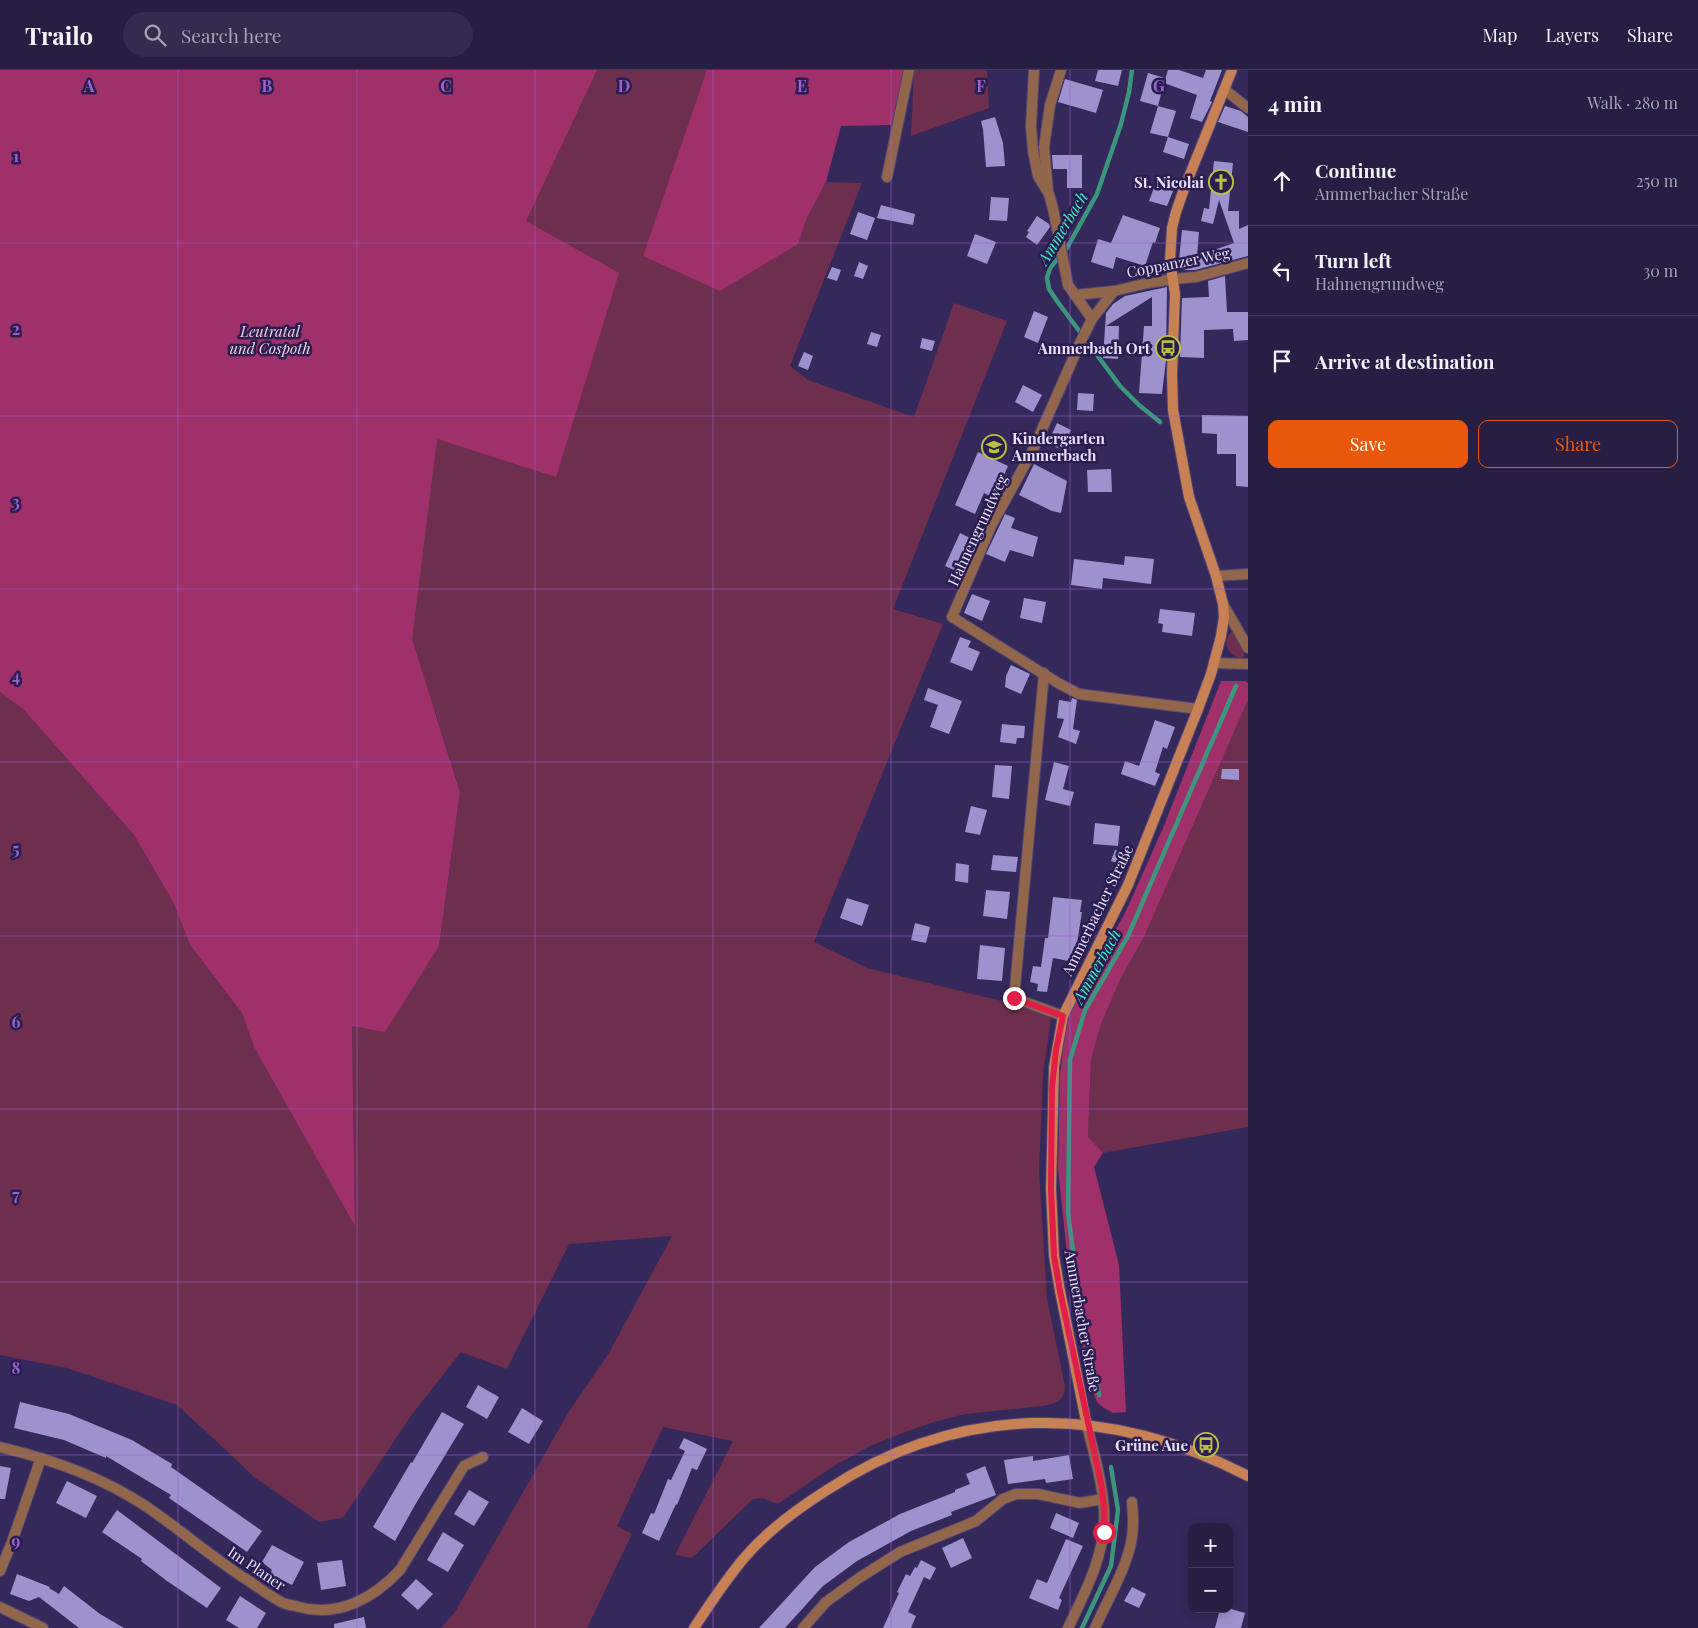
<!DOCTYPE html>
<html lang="en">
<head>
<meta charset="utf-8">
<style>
	:root { --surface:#281e44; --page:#342b4f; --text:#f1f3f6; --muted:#a5a2b2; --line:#443c5d; --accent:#ea580c }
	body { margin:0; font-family:"Playfair Display",serif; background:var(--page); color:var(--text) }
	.controls { position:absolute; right:15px; bottom:15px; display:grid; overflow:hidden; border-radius:10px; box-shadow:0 2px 12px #0003 }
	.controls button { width:45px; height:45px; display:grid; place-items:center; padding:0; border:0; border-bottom:1px solid var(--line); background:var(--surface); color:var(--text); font:25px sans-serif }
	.stop { position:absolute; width:15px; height:15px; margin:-11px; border:4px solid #e11d48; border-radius:50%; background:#fff }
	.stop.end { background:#e11d48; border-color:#fff; box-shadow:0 1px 5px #0008 }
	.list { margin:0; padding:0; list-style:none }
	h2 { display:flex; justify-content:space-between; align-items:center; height:65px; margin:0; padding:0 20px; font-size:21px }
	h2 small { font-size:16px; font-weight:400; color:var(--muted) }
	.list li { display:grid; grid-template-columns:32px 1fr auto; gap:15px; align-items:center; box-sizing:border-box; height:90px; padding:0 20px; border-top:1px solid var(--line) }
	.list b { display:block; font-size:19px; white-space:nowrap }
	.list p { margin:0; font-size:16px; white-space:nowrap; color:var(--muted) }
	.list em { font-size:16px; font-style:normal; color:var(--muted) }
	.actions { display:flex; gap:10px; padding:15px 20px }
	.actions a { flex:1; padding:11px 0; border:1px solid var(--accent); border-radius:10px; text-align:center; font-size:18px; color:var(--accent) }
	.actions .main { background:var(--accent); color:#fff }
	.icon { flex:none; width:28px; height:28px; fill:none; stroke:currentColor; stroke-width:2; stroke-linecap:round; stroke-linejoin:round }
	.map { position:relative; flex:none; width:1248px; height:1558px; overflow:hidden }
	header { display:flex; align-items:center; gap:30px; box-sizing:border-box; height:70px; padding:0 25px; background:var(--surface); border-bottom:1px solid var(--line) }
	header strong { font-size:24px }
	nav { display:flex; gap:28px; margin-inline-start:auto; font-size:18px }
	.search { width:350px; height:45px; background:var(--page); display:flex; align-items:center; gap:12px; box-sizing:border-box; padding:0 18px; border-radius:28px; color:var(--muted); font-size:19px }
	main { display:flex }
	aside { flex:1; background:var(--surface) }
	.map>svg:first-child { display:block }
</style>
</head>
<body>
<header>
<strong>Trailo</strong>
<div class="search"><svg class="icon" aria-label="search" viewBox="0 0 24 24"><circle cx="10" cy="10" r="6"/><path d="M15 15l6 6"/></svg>Search here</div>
<nav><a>Map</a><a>Layers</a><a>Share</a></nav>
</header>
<main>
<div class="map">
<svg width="1248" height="1558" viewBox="0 0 1248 1558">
	<rect width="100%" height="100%" fill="#35285b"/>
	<!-- green -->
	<g fill="#6d2f4d">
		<path d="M0,0H814L798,174L807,148L826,112L862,113L790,296L808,310L914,347L954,233L1007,251L893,539L943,554L814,872L867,898L1034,939L1051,948L1043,1005L1039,1101L1047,1229L1065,1316C1065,1331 1055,1334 1042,1336L965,1344L934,1352L905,1362L870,1376L834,1396L778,1434L762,1428L753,1429L692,1488L675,1485L733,1371L663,1357L617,1456L632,1464L587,1558H441L455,1542L568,1343L609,1283L672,1166L569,1174L507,1299L461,1282L410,1347L343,1448L319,1452L254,1407L229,1383L177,1335L67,1298L0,1285V622L24,640L134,765L174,834L190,875L242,943L254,977L355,1155L352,956L439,876L460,722L436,644Z"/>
		<path d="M914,0H987L989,38L911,66Z"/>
		<path d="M1231,562L1236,563L1244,574V587L1240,589C1227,582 1222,575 1231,562Z"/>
		<path d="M1248,630V1057L1103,1083L1088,1068L1091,990L1101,954L1120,910L1144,867Z"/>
	</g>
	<!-- forest -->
	<g fill="#9f306a">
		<path d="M0,0H597L526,151L619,203L556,407L437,369L412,569L460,722L439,876L385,962L352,956L355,1156L254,977L242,943L190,875L174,834L134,765L24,640L0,622Z"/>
		<path d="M707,0H904L894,55L841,56L826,112L807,148L798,174L720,221L643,186Z"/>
		<path d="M1221,611H1245L1248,613V630L1144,867L1120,910L1101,954L1091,990L1088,1067L1103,1083L1094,1097L1119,1195L1126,1342L1113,1343L1104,1338L1097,1332L1088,1309L1069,1203L1058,1099L1060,1004L1067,946L1125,843L1163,758Z"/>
	</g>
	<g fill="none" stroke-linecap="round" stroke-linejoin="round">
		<!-- stream -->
		<g stroke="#3b967d" stroke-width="4.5">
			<path d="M1132,0L1129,22L1121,54L1097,124L1067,178L1050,198L1047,208L1049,219L1057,231L1120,316L1139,335L1160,352"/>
			<path d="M1099,1325L1080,1234L1068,1143L1070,990L1085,940L1128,866L1236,616"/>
			<path d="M1082,1558L1111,1496L1118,1440L1111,1397"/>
		</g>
	</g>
	<!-- building -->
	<g fill="#9d92ce">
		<path d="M1098,0H1122L1118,16L1095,11Z"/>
		<path d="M1168,0H1179L1203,8L1206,0H1222L1210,31L1212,32L1202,52L1190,48L1197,25L1164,13Z"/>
		<path d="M1148,3L1165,8L1158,36L1140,31Z"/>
		<path d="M1065,9L1103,20L1096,43L1058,32Z"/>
		<path d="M1158,36L1176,41L1168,67L1150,63Z"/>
		<path d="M1225,36L1241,41L1248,47V62L1218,52Z"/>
		<path d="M995,47L1003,73L1005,96L986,97L983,59L981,51Z"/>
		<path d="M1168,67L1189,74L1184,89L1163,82Z"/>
		<path d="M1052,85H1082V118H1067V99H1053Z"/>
		<path d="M1214,91L1233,93L1228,141H1239V159L1248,155V186L1195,200H1178L1182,160L1199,162L1197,186L1234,173L1219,130L1213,154L1201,151L1204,138L1209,139Z"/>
		<path d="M1155,115L1173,121L1167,136L1149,131Z"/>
		<path d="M991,127L1009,128L1007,151L989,150Z"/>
		<path d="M881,135L915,144L913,155L877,148Z"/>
		<path d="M858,142L875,148L867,170L850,164Z"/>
		<path d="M1123,145L1160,158L1155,173L1153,172L1145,196L1116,187L1113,199L1091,192L1098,169L1111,173Z"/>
		<path d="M1037,146L1049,154L1050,157L1037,175L1026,167L1029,162L1027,161Z"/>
		<path d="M975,164L996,172L987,194L967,186Z"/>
		<path d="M859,192L868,196L863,209L854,206Z"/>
		<path d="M832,197L841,200L837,211L827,208Z"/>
		<path d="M1225,206L1227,242H1248V270L1234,271L1233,259L1204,260V288L1180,287L1182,228L1209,227L1208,211Z"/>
		<path d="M1167,217L1166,290L1162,324L1139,323L1144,256H1152V227L1106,256H1119L1118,289L1103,288L1106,243L1113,234L1125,226Z"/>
		<path d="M1034,241L1048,247L1038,273L1024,267Z"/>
		<path d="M871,262L881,265L877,277L867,274Z"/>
		<path d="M922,268L935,271L932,281L920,278Z"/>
		<path d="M804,282L813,286L808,300L798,296Z"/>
		<path d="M1023,315L1042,325L1033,342L1015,332Z"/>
		<path d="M1078,323L1094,324L1093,341L1077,340Z"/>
		<path d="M1202,345L1248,346V417L1236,416V384H1217V364L1202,363Z"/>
		<path d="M1057,353L1071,360L1062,380L1048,373Z"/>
		<path d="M978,382L1008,396L994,428L984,423L975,444L955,435Z"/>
		<path d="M1034,394L1067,411L1061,443L1052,441L1019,425Z"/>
		<path d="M1111,399L1112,422H1088L1087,400Z"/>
		<path d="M1005,444L1015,448L1011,458L1038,467L1033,487L1010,480L1005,492L986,484Z"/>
		<path d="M960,463L976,471L961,503L945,496Z"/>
		<path d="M1125,486L1154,489L1151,514L1103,508L1102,519L1071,515L1074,489L1124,495Z"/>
		<path d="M972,524L990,531L982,551L964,543Z"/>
		<path d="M1024,528L1046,532L1042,553L1020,548Z"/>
		<path d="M1160,539L1195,543L1192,566L1162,562L1163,554L1158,553Z"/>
		<path d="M960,567L971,571L968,577L980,582L972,601L950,592Z"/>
		<path d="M1011,595L1030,604L1021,624L1005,617L1006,606Z"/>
		<path d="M928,618L962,631L949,664L930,657L938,635L924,630Z"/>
		<path d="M1072,628L1077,630L1073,659L1080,661L1076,674L1058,667L1064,649L1057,648L1059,630L1071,632Z"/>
		<path d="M1155,650L1175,657L1167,679L1163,677L1155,702L1160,704L1155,716L1121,704L1125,691L1139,696Z"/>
		<path d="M1002,654L1025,656L1024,668H1017L1016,674L1000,672Z"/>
		<path d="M1054,692L1069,696L1063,719L1074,722L1070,736L1045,730Z"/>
		<path d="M995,695L1012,696L1009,729L992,727Z"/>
		<path d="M1222,699H1239V710L1221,709Z"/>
		<path d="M971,736L987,740L980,765L965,762Z"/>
		<path d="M1095,753L1120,756L1118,776L1093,774Z"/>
		<path d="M1115,780L1127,784L1124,795L1111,791Z"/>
		<path d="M993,785L1018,787L1016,802L991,800Z"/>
		<path d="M956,793L969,795L968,813L955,811Z"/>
		<path d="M986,820L1010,822L1007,849L983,846Z"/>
		<path d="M1053,827L1082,830L1080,842H1082L1074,892L1053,888L1047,922L1037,921L1038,914L1030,912L1033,896L1041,897L1045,868H1048Z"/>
		<path d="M847,828L869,835L862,856L840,848Z"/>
		<path d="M915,853L930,857L926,873L911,870Z"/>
		<path d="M980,875L1005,878L1002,911L977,909Z"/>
		<path d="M478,1315L499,1327L487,1349L466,1337Z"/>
		<path d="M20,1332L69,1344L132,1370L172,1394L171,1397L262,1461L247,1482L169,1428L171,1425L106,1386V1388L64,1370L14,1358Z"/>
		<path d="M522,1338L543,1351L529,1374L508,1362Z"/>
		<path d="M442,1342L464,1354L415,1435L395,1471L373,1457L411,1392L412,1393Z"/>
		<path d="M684,1368L707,1379L697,1400L692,1398L677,1435L676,1434L659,1471L642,1463L651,1443L654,1444L668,1409L671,1410L685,1381L679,1378Z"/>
		<path d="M1069,1385L1073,1409L1046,1413L1045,1409L1008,1414L1004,1390L1033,1386V1391Z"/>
		<path d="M0,1396L11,1398L5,1429H0Z"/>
		<path d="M985,1396L996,1425L951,1442L952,1445L911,1461L857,1491L823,1516L785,1558H759L815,1497L849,1472L900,1444L955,1422V1420L970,1414L966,1404Z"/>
		<path d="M67,1411L97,1426L86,1448L56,1433Z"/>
		<path d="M469,1420L489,1432L474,1456L454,1444Z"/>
		<path d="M117,1440L221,1518L207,1538L167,1511L141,1491L142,1489L102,1462Z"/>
		<path d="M1056,1443L1079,1453L1073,1468L1050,1458Z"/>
		<path d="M443,1462L464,1475L448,1502L427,1490Z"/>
		<path d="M963,1468L972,1488L951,1498L942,1478Z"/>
		<path d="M1066,1469L1083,1476L1059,1528L1062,1530L1058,1540L1029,1528L1037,1509L1047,1513Z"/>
		<path d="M272,1475L304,1492L292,1515L270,1504L272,1500L262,1492Z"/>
		<path d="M342,1490L346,1516L321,1520L317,1493Z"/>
		<path d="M921,1490L936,1498L930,1510L924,1507L908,1542L916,1546L911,1558H883L899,1523L897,1522L906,1504L910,1506L915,1497L917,1498Z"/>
		<path d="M17,1504L50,1517L49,1518L59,1524L64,1516L100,1544L124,1558H79L39,1527L29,1531L10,1524Z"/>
		<path d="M416,1509L433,1524L418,1540L401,1525Z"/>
		<path d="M1132,1517L1146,1524L1139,1538L1124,1531Z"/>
		<path d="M240,1526L266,1543L257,1558H239L226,1550Z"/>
		<path d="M1220,1539H1231L1245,1543L1241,1558H1215Z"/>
		<path d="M364,1547L366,1558H334V1554Z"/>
	</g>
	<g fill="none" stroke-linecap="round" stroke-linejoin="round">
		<defs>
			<g id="minor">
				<path d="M1034,0L1031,56L1033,81L1038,106L1049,124L1054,143L1068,215L1092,249"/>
				<path d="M1225,20L1248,38"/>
				<path d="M887,107L909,0"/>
				<path d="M1048,121L1044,77L1050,35L1061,0"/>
				<path d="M1114,221L1092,249L1080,273L1032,382L992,454L952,547L1058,613L1079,624L1198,639"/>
				<path d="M1075,225L1114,221L1148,213L1173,209L1196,207L1248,193"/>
				<path d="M1216,506L1248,504"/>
				<path d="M1223,534L1248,578"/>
				<path d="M1214,593L1248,594"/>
				<path d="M1044,603L1014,928L1063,946"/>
				<path d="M0,1377C51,1389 100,1406 144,1435C180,1459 212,1488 249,1511C259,1518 270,1526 281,1532C286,1535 293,1535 299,1537C338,1548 374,1528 400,1500L464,1396L483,1387"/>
				<path d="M0,1501L12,1472L41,1388"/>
				<path d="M0,1537L43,1558"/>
				<path d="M803,1558L826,1532L859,1508L900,1482L976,1451L1003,1429L1016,1424H1038L1080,1433L1103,1429"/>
				<path d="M1068,1558C1086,1521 1107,1481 1104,1439C1102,1411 1094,1383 1087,1356"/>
				<path d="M1095,1558C1107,1531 1128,1496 1132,1467C1134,1455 1133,1443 1132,1432"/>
			</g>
			<g id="secondary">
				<path d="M1087,1356L1060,1221L1054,1186L1051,1119L1054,997L1063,946L1128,815L1198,639L1211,604L1221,566L1224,547L1223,534L1216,506L1189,427L1173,340L1172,304L1175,224L1170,191L1172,158L1176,142L1184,119L1232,0"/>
				<path d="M694,1558C710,1534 726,1509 745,1487C768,1460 797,1439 827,1420C960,1333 1108,1333 1248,1406"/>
			</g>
		</defs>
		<!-- minor casing -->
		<use href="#minor" stroke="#514574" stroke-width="12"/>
		<!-- secondary casing -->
		<use href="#secondary" stroke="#514574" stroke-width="12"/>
		<!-- minor -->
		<use href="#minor" stroke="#92664a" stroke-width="10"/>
		<!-- secondary -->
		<use href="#secondary" stroke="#c88154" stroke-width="10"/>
	</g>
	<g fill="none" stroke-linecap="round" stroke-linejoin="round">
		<!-- route -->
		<path stroke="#e11d48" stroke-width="6" d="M1014,928L1063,946L1056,980L1052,1017L1051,1119L1054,1186L1060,1221L1102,1418L1104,1440V1462"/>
	</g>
	<!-- grid -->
	<path fill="none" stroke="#9a62d1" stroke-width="1" stroke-opacity="0.55" d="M178,0V1558M357,0V1558M535,0V1558M713,0V1558M891,0V1558M1070,0V1558M0,173H1248M0,346H1248M0,519H1248M0,692H1248M0,866H1248M0,1039H1248M0,1212H1248M0,1385H1248"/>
	<!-- icons -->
	<defs>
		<symbol id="church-ring" viewBox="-11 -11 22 22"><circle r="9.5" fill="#2b1d4f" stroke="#b9c046" stroke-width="1.5"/><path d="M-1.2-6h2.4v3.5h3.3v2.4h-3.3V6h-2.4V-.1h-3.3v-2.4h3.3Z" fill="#b9c046"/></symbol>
		<symbol id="bus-ring" viewBox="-11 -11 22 22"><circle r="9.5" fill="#2b1d4f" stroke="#b9c046" stroke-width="1.5"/><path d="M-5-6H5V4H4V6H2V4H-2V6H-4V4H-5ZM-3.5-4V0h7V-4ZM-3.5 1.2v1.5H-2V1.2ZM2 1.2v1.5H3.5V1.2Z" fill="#b9c046"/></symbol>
		<symbol id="school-ring" viewBox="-11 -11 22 22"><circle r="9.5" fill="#2b1d4f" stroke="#b9c046" stroke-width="1.5"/><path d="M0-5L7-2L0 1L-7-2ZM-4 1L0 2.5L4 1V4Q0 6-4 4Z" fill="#b9c046"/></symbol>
	</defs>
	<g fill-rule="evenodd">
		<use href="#church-ring" x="1207" y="98" width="28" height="28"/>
		<use href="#bus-ring" x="1154" y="264" width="28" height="28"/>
		<use href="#school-ring" x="980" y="363" width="28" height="28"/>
		<use href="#bus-ring" x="1192" y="1361" width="28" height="28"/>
	</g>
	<g text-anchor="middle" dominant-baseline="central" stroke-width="5" stroke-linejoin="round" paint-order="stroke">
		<!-- poi labels -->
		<g font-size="15" font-weight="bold" fill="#e4e0fa" stroke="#2b1d4f" text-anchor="end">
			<text x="1204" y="112">St. Nicolai</text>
			<text x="1150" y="278">Ammerbach Ort</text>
			<text x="1012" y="368" text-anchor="start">Kindergarten<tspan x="1012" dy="17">Ammerbach</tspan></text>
			<text x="1188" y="1375">Grüne Aue</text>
		</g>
		<!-- street labels -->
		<g font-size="15" fill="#e4e0fa" stroke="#2b1d4f">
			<text transform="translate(1178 192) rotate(-11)">Coppanzer Weg</text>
			<text transform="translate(977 460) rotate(-65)">Hahnengrundweg</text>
			<text transform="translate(1097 840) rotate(-64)">Ammerbacher Straße</text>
			<text transform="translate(1083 1251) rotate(80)">Ammerbacher Straße</text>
			<text transform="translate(257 1498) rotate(34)">Im Planer</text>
		</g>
		<!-- park labels -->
		<g font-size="15" font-style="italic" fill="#f1d2de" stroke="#2b1d4f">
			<text x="270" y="261">Leutratal<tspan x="270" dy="17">und Cospoth</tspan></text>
		</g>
		<!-- water labels -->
		<g font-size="16" font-style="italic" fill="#3debc2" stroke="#2b1d4f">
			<text transform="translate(1062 158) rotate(-59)">Ammerbach</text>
			<text transform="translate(1096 896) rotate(-61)">Ammerbach</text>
		</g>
	</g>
	<g font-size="16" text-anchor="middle" font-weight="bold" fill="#9a62d1" stroke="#2b1d4f" stroke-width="5" stroke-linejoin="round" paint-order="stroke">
		<text x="89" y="22">A</text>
		<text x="267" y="22">B</text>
		<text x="446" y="22">C</text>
		<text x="624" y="22">D</text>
		<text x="802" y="22">E</text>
		<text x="981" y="22">F</text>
		<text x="1159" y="22">G</text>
		<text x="16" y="92">1</text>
		<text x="16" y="265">2</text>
		<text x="16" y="438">3</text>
		<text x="16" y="612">4</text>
		<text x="16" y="785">5</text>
		<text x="16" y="958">6</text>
		<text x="16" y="1131">7</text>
		<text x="16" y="1304">8</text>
		<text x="16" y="1477">9</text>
	</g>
</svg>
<div class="controls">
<button>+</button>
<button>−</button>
</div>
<div class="stop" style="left:1104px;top:1462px"></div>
<div class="stop end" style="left:1014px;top:928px"></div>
</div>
<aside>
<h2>4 min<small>Walk · 280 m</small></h2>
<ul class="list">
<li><svg class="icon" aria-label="ahead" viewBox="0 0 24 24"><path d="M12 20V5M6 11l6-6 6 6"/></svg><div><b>Continue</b><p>Ammerbacher Straße</p></div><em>250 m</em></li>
<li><svg class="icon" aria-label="left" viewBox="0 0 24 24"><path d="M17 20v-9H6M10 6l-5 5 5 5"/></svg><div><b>Turn left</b><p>Hahnengrundweg</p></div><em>30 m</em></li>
<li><svg class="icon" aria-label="arrive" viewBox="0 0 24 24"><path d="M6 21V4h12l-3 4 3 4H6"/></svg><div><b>Arrive at destination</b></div></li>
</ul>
<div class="actions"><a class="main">Save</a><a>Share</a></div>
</aside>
</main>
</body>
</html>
